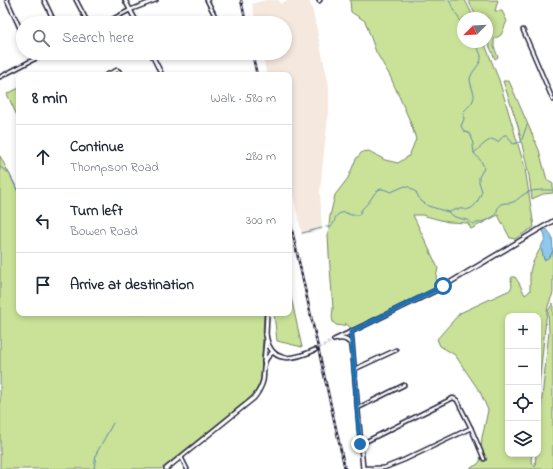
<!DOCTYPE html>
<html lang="en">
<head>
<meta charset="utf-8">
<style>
	:root { --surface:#fff; --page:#f2f2f3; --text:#1f2937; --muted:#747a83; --line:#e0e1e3 }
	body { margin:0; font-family:"Indie Flower",sans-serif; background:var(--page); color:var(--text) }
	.controls { position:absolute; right:12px; bottom:12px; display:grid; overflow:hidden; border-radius:8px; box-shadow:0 2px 6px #0003 }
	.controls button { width:36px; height:36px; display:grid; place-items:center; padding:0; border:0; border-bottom:1px solid var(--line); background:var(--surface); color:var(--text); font:20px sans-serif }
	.compass { position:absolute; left:457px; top:12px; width:36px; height:36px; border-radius:50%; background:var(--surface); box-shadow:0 2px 6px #0003; rotate:246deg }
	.stop { position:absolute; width:12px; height:12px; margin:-9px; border:3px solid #1f6fb2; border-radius:50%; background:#fff }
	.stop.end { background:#1f6fb2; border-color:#fff; box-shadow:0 1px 4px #0008 }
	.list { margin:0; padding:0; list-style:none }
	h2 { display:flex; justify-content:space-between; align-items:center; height:52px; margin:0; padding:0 16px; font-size:17px }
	h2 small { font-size:13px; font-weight:400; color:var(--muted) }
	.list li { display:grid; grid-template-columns:26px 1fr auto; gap:12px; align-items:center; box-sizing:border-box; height:64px; padding:0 16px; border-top:1px solid var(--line) }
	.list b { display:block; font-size:15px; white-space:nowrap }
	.list p { margin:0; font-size:13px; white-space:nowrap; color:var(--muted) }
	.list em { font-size:13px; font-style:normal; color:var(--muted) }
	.icon { flex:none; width:22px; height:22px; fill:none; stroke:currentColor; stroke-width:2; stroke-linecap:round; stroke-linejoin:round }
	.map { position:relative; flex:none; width:553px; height:469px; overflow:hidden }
	.search { position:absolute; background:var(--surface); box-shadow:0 2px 6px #0003; left:16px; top:16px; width:276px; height:44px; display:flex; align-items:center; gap:10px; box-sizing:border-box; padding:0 14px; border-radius:22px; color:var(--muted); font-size:15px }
	.panel { position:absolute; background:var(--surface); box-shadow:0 2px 6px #0003; left:16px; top:72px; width:276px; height:244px; border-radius:8px }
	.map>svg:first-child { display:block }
</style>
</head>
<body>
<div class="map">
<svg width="553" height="469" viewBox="0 0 553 469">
	<rect width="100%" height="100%" fill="#fff"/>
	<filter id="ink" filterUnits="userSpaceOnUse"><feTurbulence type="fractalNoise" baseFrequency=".025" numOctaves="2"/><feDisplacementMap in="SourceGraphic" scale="8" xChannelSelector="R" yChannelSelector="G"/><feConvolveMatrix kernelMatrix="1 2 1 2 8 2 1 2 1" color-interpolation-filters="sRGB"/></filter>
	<g filter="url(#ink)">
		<!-- built -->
		<path fill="#f5e8de" d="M265,0H279L280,4L288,0H309L313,12L329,86V109L323,160L320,192L322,230L302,235L289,177V75H267L262,53H285V23H256L252,4Z"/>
		<!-- green -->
		<g fill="#c9e298" stroke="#76826a">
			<path d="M350,0H465L474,18H463V42H484L499,80L525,168L534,227L515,239L510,238L498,215L471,229L468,223L448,222L422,215H413L438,268L436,278L440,286L354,328H351L345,323L344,326H342L336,325L333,322L332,317L333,308L329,254L328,235L330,216L335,195L348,178L356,159L362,152L369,151L385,160L398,163L409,156L416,139L410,121L390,76L376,52L365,21L351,12Z"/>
			<path d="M468,0H498L495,11H502L507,21L501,35L494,39V47L498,57L495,59L487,40V18H477Z"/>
			<path d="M503,81H509L539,150L547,180L553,184V193L543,194L532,199L529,176L518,126Z"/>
			<path d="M19,88V120L7,94Z"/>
			<path d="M0,156L19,192V313H264L261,378C258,389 255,393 247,400L161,469H0Z"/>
			<path d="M541,247L544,259L551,255L553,250V293L548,306L546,319L538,395V316H508V454H532L531,460L535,467L536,454H538V436L549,331L548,311L553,303V469H469L478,464L480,461L482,437L484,429L488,410L480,392L455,355L440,346L437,339L460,313L510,290L512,286L511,279L512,277H515L519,283L525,295L530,291V272L532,264Z"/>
			<path d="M289,288L302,347L277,341L274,313H289Z"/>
		</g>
		<!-- water -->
		<path fill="#8ec8ed" stroke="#6386a6" d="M545,227L552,236L553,250L551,255L548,258L544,260L541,247L545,239V235L542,229Z"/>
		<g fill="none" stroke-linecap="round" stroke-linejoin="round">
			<!-- stream -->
			<g stroke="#6386a6" stroke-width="1">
				<path d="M449,0L459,19L463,23"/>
				<path d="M474,153L485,143L492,139L498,142L504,135H507L513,144L521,142L527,125"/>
				<path d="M0,167L9,173L19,194"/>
				<path d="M449,212C453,211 458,208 462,209C467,209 464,211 469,209C475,208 480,197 482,191L479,182V177L483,170L484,167L481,161L474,153L472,138L470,134L464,131L462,128L461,126L464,119L463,112C469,106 477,100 473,91C472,87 470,83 470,79C471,71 483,63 481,56C480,51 476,46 474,42"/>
				<path d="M326,227H331C338,219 331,216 344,212L351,215H359L362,209L368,203L375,193L380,189H383L391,192L405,186L409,187L413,190L416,192L420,200L428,206L448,212L455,217L467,220L473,224C478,223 492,219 495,215C498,211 497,206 501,204C505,202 509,204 513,202C517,201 519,197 523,195C531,189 543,190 553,190"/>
				<path d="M302,233L322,228"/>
				<path d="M292,235H293"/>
				<path d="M94,469L96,454L113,423"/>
			</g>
			<!-- secondary-tunnel -->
			<path stroke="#d3d3d8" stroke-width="3" stroke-dasharray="3 1.5" stroke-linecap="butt" d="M315,350L334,340"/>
			<defs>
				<g id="minor">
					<path d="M7,0L23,35"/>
					<path d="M44,0L55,23"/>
					<path d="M76,0L88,23"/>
					<path d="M207,0L217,20"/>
					<path d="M319,1L320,0"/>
					<path d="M105,23L130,10L156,0"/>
					<path d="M523,30L553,100"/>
					<path d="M32,53L35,59"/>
					<path d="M106,75L117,70L119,71L121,75"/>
					<path d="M0,77L46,53"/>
					<path d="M355,369L396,350"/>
					<path d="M358,408L404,385"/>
					<path d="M361,444L453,398L457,400L471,428L484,459"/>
					<path d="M181,457L187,469"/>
					<path d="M363,468H384L404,460L471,428"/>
				</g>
				<path id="tertiary" d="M166,469L254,398C258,393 261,388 263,381C265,369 261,361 273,352"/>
				<g id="secondary">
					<path d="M125,0L137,23"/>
					<path d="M151,53L162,75"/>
					<path d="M351,332L363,469"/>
					<path d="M266,334C270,365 293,360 315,350"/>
					<path d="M266,335L267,313"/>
					<path d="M339,339C345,338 349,341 352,346"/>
					<path d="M334,340L439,289L553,221"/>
					<path d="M264,362L266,341"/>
				</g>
			</defs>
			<!-- minor casing -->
			<use href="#minor" stroke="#22223b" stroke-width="5.5"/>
			<!-- tertiary casing -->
			<use href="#tertiary" stroke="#22223b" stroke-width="6"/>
			<!-- secondary casing -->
			<use href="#secondary" stroke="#22223b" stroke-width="6"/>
			<!-- minor -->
			<use href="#minor" stroke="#fff" stroke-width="2.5"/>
			<!-- tertiary -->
			<use href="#tertiary" stroke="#fff" stroke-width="3"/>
			<!-- secondary -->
			<use href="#secondary" stroke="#fff" stroke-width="3"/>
			<defs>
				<g id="rail">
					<path d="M241,0L246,23"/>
					<path d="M252,53L257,75"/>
					<path d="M289,217L345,469"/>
				</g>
			</defs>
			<!-- rail casing -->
			<use href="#rail" stroke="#22223b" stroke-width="2.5"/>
			<!-- rail -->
			<use href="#rail" stroke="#fff" stroke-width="1" stroke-dasharray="3" stroke-linecap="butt"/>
		</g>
	</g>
	<g fill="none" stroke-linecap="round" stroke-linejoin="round" filter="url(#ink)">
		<!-- route -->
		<path stroke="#1f6fb2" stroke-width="5" d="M360,444L351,332L443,286"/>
	</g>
</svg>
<div class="controls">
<button>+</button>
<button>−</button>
<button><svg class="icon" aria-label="locate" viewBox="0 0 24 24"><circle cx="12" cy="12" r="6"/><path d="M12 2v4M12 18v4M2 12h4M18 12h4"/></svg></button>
<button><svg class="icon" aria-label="layers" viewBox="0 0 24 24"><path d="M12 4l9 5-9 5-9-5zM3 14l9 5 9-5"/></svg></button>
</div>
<svg class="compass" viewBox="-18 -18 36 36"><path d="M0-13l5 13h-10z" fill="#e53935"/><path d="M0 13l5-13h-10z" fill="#747a83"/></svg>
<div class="stop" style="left:443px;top:286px"></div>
<div class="stop end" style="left:360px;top:444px"></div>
<div class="search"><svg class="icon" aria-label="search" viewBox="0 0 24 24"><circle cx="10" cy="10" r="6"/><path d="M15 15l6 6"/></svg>Search here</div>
<section class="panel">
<h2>8 min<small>Walk · 580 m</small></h2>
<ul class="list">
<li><svg class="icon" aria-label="ahead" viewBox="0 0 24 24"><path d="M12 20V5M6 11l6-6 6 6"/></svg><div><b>Continue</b><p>Thompson Road</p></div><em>280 m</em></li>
<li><svg class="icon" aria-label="left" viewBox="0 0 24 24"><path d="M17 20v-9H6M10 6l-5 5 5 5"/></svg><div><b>Turn left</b><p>Bowen Road</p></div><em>300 m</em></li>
<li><svg class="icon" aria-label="arrive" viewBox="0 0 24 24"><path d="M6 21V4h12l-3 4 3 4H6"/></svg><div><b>Arrive at destination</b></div></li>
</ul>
</section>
</div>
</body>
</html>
